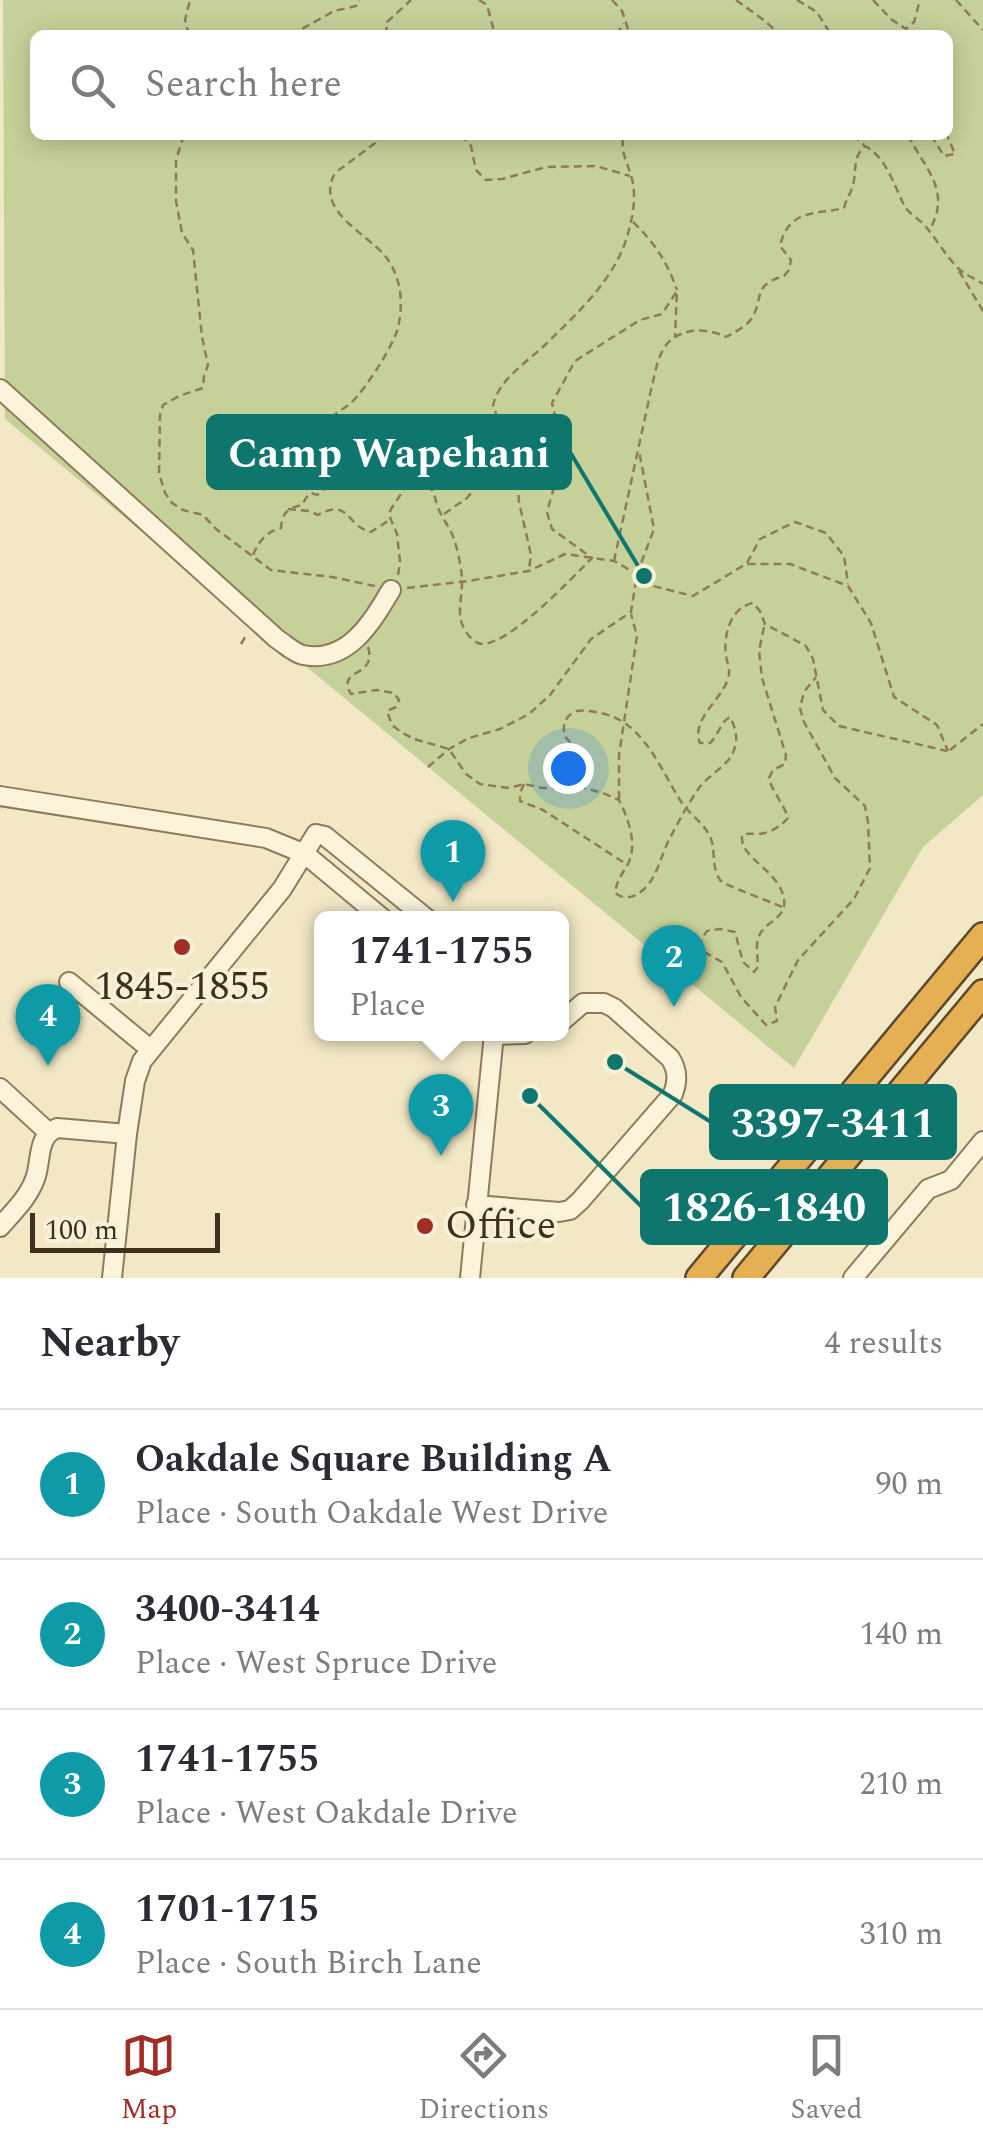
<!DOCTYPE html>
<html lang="en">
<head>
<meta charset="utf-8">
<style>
	:root { --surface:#fff; --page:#f2f2f3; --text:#2b2b33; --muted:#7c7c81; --line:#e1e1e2; --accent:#a22d25 }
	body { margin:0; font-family:Spectral,serif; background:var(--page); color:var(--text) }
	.scale { position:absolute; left:30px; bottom:25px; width:190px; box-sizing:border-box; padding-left:10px; border:5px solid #3e301f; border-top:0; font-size:28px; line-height:35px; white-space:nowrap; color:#3e301f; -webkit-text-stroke:8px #f8f1d7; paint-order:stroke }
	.you { position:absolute; left:568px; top:768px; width:35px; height:35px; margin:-25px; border:8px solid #fff; border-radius:50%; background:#1a73e8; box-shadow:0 0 0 15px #1a73e833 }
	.badge { display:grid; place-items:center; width:65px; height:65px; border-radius:50%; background:var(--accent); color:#fff; font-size:32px; font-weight:700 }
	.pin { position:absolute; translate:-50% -82px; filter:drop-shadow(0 2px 5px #0008) }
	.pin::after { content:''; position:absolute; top:52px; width:35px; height:30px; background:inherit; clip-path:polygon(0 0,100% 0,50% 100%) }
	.popup { position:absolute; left:314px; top:911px; width:255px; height:130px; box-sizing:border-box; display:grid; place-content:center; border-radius:15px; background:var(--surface); filter:drop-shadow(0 2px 8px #0005); font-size:32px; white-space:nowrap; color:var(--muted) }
	.popup b { font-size:38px; color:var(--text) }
	.popup::after { content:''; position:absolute; left:50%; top:100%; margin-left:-20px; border:20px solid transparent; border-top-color:var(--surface) }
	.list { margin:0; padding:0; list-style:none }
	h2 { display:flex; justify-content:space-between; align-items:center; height:130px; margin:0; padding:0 40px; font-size:42px }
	h2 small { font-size:32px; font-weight:400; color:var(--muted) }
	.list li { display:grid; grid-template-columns:65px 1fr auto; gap:30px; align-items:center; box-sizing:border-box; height:150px; padding:0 40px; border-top:2px solid var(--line) }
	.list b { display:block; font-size:38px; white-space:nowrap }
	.list p { margin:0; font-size:32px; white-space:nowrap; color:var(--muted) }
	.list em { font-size:32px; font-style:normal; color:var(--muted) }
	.icon { flex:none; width:55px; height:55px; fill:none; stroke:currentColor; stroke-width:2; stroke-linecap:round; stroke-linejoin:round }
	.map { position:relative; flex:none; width:983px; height:1278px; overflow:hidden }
	.search { position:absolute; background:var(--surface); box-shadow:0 5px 25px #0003; left:30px; right:30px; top:30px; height:110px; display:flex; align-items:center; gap:25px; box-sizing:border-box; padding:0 35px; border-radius:15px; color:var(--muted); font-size:38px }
	.sheet { height:730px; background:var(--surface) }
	nav { display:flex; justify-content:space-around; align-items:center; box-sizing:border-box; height:140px; border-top:2px solid var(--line); background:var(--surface); font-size:28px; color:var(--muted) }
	nav a { display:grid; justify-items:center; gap:5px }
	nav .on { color:var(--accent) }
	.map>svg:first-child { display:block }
</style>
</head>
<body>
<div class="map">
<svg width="983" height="1278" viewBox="0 0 983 1278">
	<rect width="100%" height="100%" fill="#f2e8c6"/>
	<!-- green -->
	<path fill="#c6d199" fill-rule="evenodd" d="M3,0H983V795L923,847L794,1068L5,419ZM35,35H948V135H35Z"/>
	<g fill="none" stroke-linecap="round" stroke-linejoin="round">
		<defs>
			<g id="minor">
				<path d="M0,389L277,639C285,644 294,653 303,655C348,664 372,622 391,590"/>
				<path d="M0,796L266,838L305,854L382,918"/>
				<path d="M69,982L150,1049"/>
				<path d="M494,1035L525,1034"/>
				<path d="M0,1088L48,1132"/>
				<path d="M476,1205L559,1212L570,1210L580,1201L673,1094C678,1081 678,1070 670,1058L614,1008L604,1003H583L561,1022"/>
				<path d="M0,1227C13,1212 28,1198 35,1179C42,1160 36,1137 57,1128L127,1134"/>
				<path d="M112,1278L127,1134L135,1081L142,1061L282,889L316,834L325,836L426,918"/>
				<path d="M470,1278L494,1034"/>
				<path d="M853,1278L928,1189L951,1180L983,1141"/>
			</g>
			<g id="highway">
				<path d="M699,1278L983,936"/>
				<path d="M746,1278L983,993"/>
			</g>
		</defs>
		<!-- minor casing -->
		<use href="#minor" stroke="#8f7a5a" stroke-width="22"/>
		<!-- highway casing -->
		<use href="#highway" stroke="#5d472e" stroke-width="30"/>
		<!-- path -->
		<g stroke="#8f7a5a" stroke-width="2.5" stroke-dasharray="8 5" stroke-linecap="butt">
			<path d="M479,0L487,5L495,35"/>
			<path d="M612,0L622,11L630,35"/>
			<path d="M736,0L765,21L780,35"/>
			<path d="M797,0L817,12L831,35"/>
			<path d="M873,0L891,19L906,29L914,22L920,0"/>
			<path d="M956,0L983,30"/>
			<path d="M189,35L185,20L190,0"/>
			<path d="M291,35L334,11L356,6L359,0"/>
			<path d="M386,35L387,22L411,0"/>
			<path d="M481,35L494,33"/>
			<path d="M617,35L623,23"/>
			<path d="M948,95V100"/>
			<path d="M184,135L176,160V201L182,233L193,250L202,337L208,365L204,376L203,388L179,396L163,405L160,415L159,473L165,493L172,503L183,510L203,515L216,529L271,570L332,577L375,586"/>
			<path d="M386,135L335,173C314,211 367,233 386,257C402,278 404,306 397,331C391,349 366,388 352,402C343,410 330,415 324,427C320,435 305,478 306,486C308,493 312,493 317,495L335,481L363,480L380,475C391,464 396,441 412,440C428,450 433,467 427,484"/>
			<path d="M461,135L471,146L476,170L486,180L502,179L546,167L596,166L630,176"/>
			<path d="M853,135L864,145"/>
			<path d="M908,135C924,168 952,190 930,229"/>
			<path d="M931,135L944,156L955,154L947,135"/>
			<path d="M633,222C655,243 667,262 677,290"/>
			<path d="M959,271L983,311"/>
			<path d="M517,469L519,502L531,555L529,569"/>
			<path d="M380,475L391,478L404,487"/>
			<path d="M288,509L309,511L318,515C349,497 347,527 371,532L391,519"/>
			<path d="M444,514L467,498L480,482L491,473L517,469L493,406C498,379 529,361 547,343C577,314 613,280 626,240C632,221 637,199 632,179C627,161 621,155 623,135"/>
			<path d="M253,555C259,541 266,532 281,528C282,513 287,508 302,505L309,493"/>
			<path d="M614,561L651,390C655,375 657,356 667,344C681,327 709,328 726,337C735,332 746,327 752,318C764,298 752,285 784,276L789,270L791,260L780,246C789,208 816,215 844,208C846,200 851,193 853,185C857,169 852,158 865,146C886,157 894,185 904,205C908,214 920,219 926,227C937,240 945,254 956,266C963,274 974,278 983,284"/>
			<path d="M747,563L760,539L795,522L826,533L844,556L848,584"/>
			<path d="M398,575L400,562L397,534L389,515L391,509L405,488L411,484L427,485C435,492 434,495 437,505C441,517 450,527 454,539C458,551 461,566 462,578C463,593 457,609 462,624C466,633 473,644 483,644C511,643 572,578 592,558L552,529L547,512L564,452L552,403L575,361L640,320L662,314L677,291L675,337"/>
			<path d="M407,588L468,581L529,571L565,554L614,561L637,574L649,585L693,596L746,564H790L848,586L871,623L894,697L937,725L948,751"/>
			<path d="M764,627L759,651L762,678L786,755L785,764L773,770L769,778C772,792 784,804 788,818C780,827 769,834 756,834C751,834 747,833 742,835C739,859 779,869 784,899C787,919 765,921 759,936C755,945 758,957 758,967L754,972L743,962L735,932L720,929L707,931L701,940L704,952L722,962L741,997L766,1025L777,1021L775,1007L798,960L854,899L870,868L868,822L865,806L835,778L804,722L800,708L804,692L816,677"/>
			<path d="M241,644L247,634"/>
			<path d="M368,647C378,678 335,668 351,694L377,690L394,693L399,700L396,707L387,711L392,725L401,732L414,739L449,749L466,774L480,784L509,788L524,784L543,788H584L603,793L619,800C628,818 638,844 628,864C622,874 617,880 615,893C624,900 634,898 643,890C657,878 660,858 668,842C677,824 688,804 699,788C710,773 730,766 735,747C738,737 735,726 730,717C721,721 718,736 710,743H700C691,719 720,702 728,679C731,669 727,665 726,655C723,635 731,607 753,603L760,611L765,624L806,646L813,659L823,710L839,726L947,751"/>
			<path d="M950,750L983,724"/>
			<path d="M428,767L449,749L469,738L500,729L529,714L550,695L591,639L631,612L637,574L654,529L639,451"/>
			<path d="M524,784L520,793V801L543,810L626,864"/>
			<path d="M563,786C573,776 587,762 576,748C572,743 567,740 564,735C563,724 565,715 577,711C584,710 593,711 600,713C642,720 660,768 680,800C689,815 707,824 712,842C715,855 712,868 720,880C725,886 770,901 782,907"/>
			<path d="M619,799V755L637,636L631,614"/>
		</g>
		<!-- minor -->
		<use href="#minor" stroke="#fbf4db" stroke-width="18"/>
		<!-- highway -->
		<use href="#highway" stroke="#e5af53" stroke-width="25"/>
	</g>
	<!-- markers -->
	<g fill="#a22d25" stroke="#f8f1d7" stroke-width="4">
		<circle cx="182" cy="947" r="10"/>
		<circle cx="425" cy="1226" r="10"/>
	</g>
	<g text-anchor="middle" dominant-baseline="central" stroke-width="8" stroke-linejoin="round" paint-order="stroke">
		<!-- poi labels -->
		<g font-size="40" fill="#3e301f" stroke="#f8f1d7">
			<text x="182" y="987">1845-1855</text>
			<text x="445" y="1226" text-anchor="start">Office</text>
		</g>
	</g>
	<!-- callouts -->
	<path fill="none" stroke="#0f766e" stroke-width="4" d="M644 576L570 452M615 1062L711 1122M530 1096L642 1207"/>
	<g fill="#0f766e" stroke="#f8f1d7" stroke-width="4">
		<circle cx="644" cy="576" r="10"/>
		<circle cx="615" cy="1062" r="10"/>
		<circle cx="530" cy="1096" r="10"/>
	</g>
	<g fill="#0f766e" stroke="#0f766e" stroke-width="4">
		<rect x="208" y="416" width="362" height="72" rx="10"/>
		<rect x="711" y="1086" width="244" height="72" rx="10"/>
		<rect x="642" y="1171" width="244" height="72" rx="10"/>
	</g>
	<g font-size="42" text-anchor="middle" font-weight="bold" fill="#fff">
		<text x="389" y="467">Camp Wapehani</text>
		<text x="833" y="1137">3397-3411</text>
		<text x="764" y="1221">1826-1840</text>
	</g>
</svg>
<div class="scale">100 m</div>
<div class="you"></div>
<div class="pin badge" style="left:453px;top:902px;background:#0f9aa8">1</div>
<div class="pin badge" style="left:674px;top:1007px;background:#0f9aa8">2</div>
<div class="pin badge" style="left:441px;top:1156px;background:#0f9aa8">3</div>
<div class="popup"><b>1741-1755</b>Place</div>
<div class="pin badge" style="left:48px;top:1066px;background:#0f9aa8">4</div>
<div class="search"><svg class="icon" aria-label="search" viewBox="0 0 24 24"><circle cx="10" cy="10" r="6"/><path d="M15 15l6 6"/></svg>Search here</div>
</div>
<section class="sheet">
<h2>Nearby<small>4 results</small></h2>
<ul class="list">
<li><span class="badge" style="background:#0f9aa8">1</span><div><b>Oakdale Square Building A</b><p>Place · South Oakdale West Drive</p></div><em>90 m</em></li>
<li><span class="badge" style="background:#0f9aa8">2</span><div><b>3400-3414</b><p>Place · West Spruce Drive</p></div><em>140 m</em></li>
<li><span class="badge" style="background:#0f9aa8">3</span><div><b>1741-1755</b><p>Place · West Oakdale Drive</p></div><em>210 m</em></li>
<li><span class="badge" style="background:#0f9aa8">4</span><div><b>1701-1715</b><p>Place · South Birch Lane</p></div><em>310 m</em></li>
</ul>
</section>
<nav>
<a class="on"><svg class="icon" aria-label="map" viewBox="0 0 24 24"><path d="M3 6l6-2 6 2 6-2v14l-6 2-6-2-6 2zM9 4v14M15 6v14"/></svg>Map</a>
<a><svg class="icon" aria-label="directions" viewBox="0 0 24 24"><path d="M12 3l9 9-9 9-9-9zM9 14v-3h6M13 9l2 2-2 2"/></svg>Directions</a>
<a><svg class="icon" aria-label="saved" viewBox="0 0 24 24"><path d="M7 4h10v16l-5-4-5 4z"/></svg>Saved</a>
</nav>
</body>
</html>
